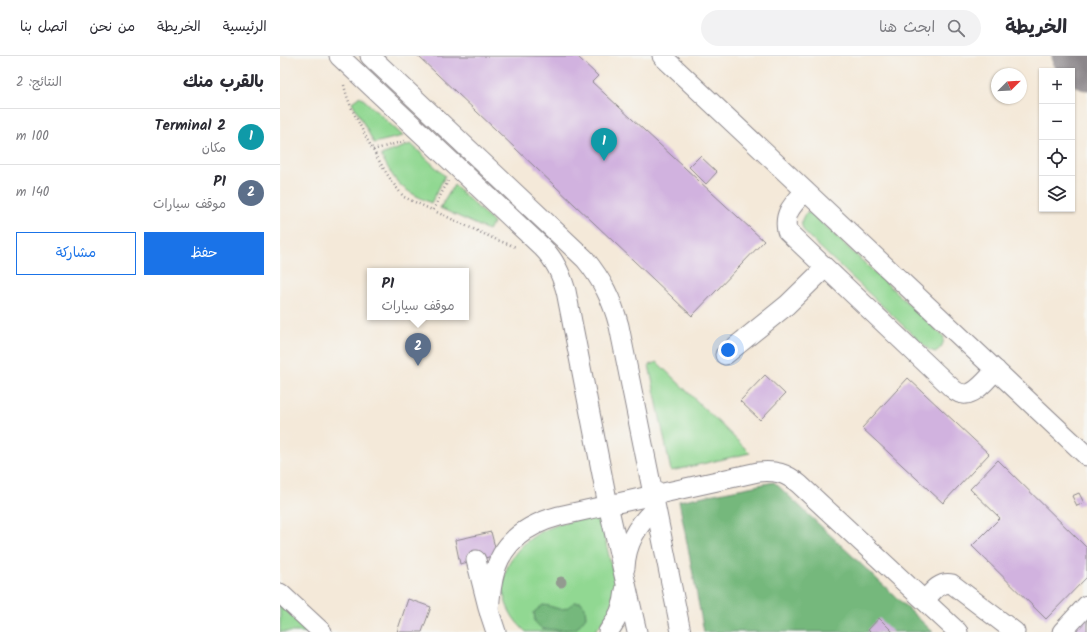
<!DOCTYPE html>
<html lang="ar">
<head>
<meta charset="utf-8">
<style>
	:root { --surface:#fff; --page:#f2f2f3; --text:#2b2b33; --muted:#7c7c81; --line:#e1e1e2; --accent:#1a73e8 }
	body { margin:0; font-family:Kalam,"Playpen Sans Arabic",sans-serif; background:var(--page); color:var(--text); direction:rtl }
	.controls { position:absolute; right:12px; top:12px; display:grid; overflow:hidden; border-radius:0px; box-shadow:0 1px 3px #0004 }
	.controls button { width:36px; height:36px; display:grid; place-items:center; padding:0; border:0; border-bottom:1px solid var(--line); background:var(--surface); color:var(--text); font:20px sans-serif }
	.compass { position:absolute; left:711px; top:12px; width:36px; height:36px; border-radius:50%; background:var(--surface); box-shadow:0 1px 3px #0004; rotate:66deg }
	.you { position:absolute; left:448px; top:294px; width:14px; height:14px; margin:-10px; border:3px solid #fff; border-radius:50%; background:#1a73e8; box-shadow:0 0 0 6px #1a73e833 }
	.badge { display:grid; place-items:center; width:26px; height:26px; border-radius:50%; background:var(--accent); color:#fff; font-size:13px; font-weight:700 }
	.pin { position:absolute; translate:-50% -33px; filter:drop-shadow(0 1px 2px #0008) }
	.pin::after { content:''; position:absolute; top:21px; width:14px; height:12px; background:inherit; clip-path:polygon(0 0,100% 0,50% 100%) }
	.popup { position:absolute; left:87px; top:212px; width:102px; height:52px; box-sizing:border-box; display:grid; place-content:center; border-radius:0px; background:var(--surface); filter:drop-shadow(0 1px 3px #0005); font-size:13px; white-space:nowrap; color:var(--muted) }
	.popup b { font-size:15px; color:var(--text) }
	.popup::after { content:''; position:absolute; left:50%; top:100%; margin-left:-8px; border:8px solid transparent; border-top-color:var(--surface) }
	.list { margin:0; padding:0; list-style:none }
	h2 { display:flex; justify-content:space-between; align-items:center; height:52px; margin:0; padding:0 16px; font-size:17px }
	h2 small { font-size:13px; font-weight:400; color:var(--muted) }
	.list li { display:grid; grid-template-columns:26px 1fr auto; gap:12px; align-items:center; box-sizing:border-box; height:56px; padding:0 16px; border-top:1px solid var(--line) }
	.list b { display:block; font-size:15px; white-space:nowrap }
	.list p { margin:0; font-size:13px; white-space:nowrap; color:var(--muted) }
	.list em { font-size:13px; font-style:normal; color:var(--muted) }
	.actions { display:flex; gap:8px; padding:12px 16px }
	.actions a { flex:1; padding:9px 0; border:1px solid var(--accent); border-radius:0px; text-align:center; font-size:14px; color:var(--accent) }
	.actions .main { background:var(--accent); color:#fff }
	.icon { flex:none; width:22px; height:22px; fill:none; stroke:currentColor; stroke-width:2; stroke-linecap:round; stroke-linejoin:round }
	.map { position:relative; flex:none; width:807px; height:576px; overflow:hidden; direction:ltr }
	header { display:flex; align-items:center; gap:24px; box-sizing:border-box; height:56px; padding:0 20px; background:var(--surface); border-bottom:1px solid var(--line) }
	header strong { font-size:19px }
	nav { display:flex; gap:22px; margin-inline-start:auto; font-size:14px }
	.search { width:280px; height:36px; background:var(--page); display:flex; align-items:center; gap:10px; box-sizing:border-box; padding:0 14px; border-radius:22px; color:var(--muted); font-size:15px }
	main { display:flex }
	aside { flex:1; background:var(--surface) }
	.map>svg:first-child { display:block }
</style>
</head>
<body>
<header>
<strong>الخريطة</strong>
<div class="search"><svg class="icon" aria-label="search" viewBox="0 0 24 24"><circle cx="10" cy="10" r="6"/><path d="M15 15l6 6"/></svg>ابحث هنا</div>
<nav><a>الرئيسية</a><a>الخريطة</a><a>من نحن</a><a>اتصل بنا</a></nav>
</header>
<main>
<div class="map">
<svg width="807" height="576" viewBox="0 0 807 576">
	<rect width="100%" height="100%" fill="#f6f6f2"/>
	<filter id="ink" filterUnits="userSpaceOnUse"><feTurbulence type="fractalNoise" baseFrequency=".025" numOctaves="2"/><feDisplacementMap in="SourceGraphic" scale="8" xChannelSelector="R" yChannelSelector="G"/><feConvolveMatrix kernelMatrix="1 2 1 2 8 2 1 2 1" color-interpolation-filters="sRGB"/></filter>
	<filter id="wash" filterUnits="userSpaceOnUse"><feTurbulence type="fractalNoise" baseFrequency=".012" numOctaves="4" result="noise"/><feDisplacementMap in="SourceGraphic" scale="16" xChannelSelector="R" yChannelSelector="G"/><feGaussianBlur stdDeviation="0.9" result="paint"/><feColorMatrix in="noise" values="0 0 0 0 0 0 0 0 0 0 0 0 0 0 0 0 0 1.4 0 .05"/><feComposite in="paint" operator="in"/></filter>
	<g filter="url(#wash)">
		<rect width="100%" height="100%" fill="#f4e9d9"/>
		<!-- green -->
		<g fill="#91d892" stroke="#5a7d66">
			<path d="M80,40L123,80L94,87L72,46Z"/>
			<path d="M131,88L165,120L151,147C119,132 117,129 101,99Z"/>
			<path d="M174,129L214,167L208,174L160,152Z"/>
			<path d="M526,157H531L664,281C663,289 662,292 655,296L649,294L527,179C521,171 519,165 526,157Z"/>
			<path d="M377,306L470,397L391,415L369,309Z"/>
			<path d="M317,459L320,462L335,525L334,542L329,558L317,573L313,576H246C204,538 225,489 272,471C286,465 303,463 317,459Z"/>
			<path d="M0,548L28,576H0Z"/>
		</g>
		<!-- forest -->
		<g fill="#74b87c" stroke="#4b6d5c">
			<path d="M494,426L653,576H424L399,445Z"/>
			<path d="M294,546H301L305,551L306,561L296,573L278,574L262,573L255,566L254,556L263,549C277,550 281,559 294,546Z"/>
		</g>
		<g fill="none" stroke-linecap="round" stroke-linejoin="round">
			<!-- taxiway -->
			<path stroke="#8b868a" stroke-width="41" d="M792,0L807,14"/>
		</g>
		<g id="blocks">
			<!-- building -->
			<g fill="#d1b2df">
				<path d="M138,0H297L318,20L312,26L484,185L412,260Z"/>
				<path d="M420,100L437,116L426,128L409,111Z"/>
				<path d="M485,319L505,338L480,364L460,345Z"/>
				<path d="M628,322L709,398L663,447L582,372Z"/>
				<path d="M718,404L807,492V521L766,563L692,490L720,462L690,433Z"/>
				<path d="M799,437L804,447L797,450L792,440Z"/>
				<path d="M211,476L217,499L180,508L175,484Z"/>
				<path d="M128,543L151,551L142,576H117Z"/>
				<path d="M807,554V576H787Z"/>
				<path d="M599,562L613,576H590L588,574Z"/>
			</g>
		</g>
	</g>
	<g filter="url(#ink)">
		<use href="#blocks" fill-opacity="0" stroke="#8b868a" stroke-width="1"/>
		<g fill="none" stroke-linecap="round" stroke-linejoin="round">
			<defs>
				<g id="minor">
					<path d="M59,0L262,191C275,204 281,218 286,235L328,449L357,576"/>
					<path d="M90,0L305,203C322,224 332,243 339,270L401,576"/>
					<path d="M382,0L807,400"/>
					<path d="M525,135C514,148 503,156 507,175L673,333C690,348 704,326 716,314"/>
					<path d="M445,299L507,249L545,212"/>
					<path d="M196,504L209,555L216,576"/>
					<path d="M345,512C346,488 358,468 375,453"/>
					<path d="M0,537L42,576"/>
					<path d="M645,544C652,536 660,525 672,528L735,576"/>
					<path d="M209,555C210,542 211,528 215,515C224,484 249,468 279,460L478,416C495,414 506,417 519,428L678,576"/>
					<path d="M328,576C338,563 344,550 345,534"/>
					<path d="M782,576L807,549"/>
				</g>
			</defs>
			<!-- minor casing -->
			<use href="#minor" stroke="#8b868a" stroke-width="21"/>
			<!-- path -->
			<g stroke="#8b868a" stroke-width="2.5" stroke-dasharray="1 3" stroke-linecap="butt">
				<path d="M64,29C68,48 78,65 87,83C98,103 109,124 124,141L217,184L236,191"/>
				<path d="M93,94L125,85"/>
				<path d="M153,154L168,125"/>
			</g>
			<!-- minor -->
			<use href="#minor" stroke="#fff" stroke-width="19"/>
		</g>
		<!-- trees -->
		<circle fill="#939a90" cx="281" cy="526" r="5.5"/>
	</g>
</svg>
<div class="controls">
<button>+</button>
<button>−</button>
<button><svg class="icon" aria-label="locate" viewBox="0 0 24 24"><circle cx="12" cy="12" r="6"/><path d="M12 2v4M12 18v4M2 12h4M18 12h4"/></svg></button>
<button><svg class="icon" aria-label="layers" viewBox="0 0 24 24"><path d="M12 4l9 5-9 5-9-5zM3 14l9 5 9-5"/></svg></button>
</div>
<svg class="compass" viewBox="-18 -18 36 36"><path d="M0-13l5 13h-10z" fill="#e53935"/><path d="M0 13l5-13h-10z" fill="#7c7c81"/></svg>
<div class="you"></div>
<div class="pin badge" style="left:324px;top:105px;background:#0f9aa8">1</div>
<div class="pin badge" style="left:138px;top:310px;background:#5c6f8a">2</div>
<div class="popup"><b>P1</b>موقف سيارات</div>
</div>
<aside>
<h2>بالقرب منك<small>النتائج: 2</small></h2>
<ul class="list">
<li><span class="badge" style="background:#0f9aa8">1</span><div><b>Terminal 2</b><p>مكان</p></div><em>100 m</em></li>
<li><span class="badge" style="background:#5c6f8a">2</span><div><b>P1</b><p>موقف سيارات</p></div><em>140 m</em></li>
</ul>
<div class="actions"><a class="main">حفظ</a><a>مشاركة</a></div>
</aside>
</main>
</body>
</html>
